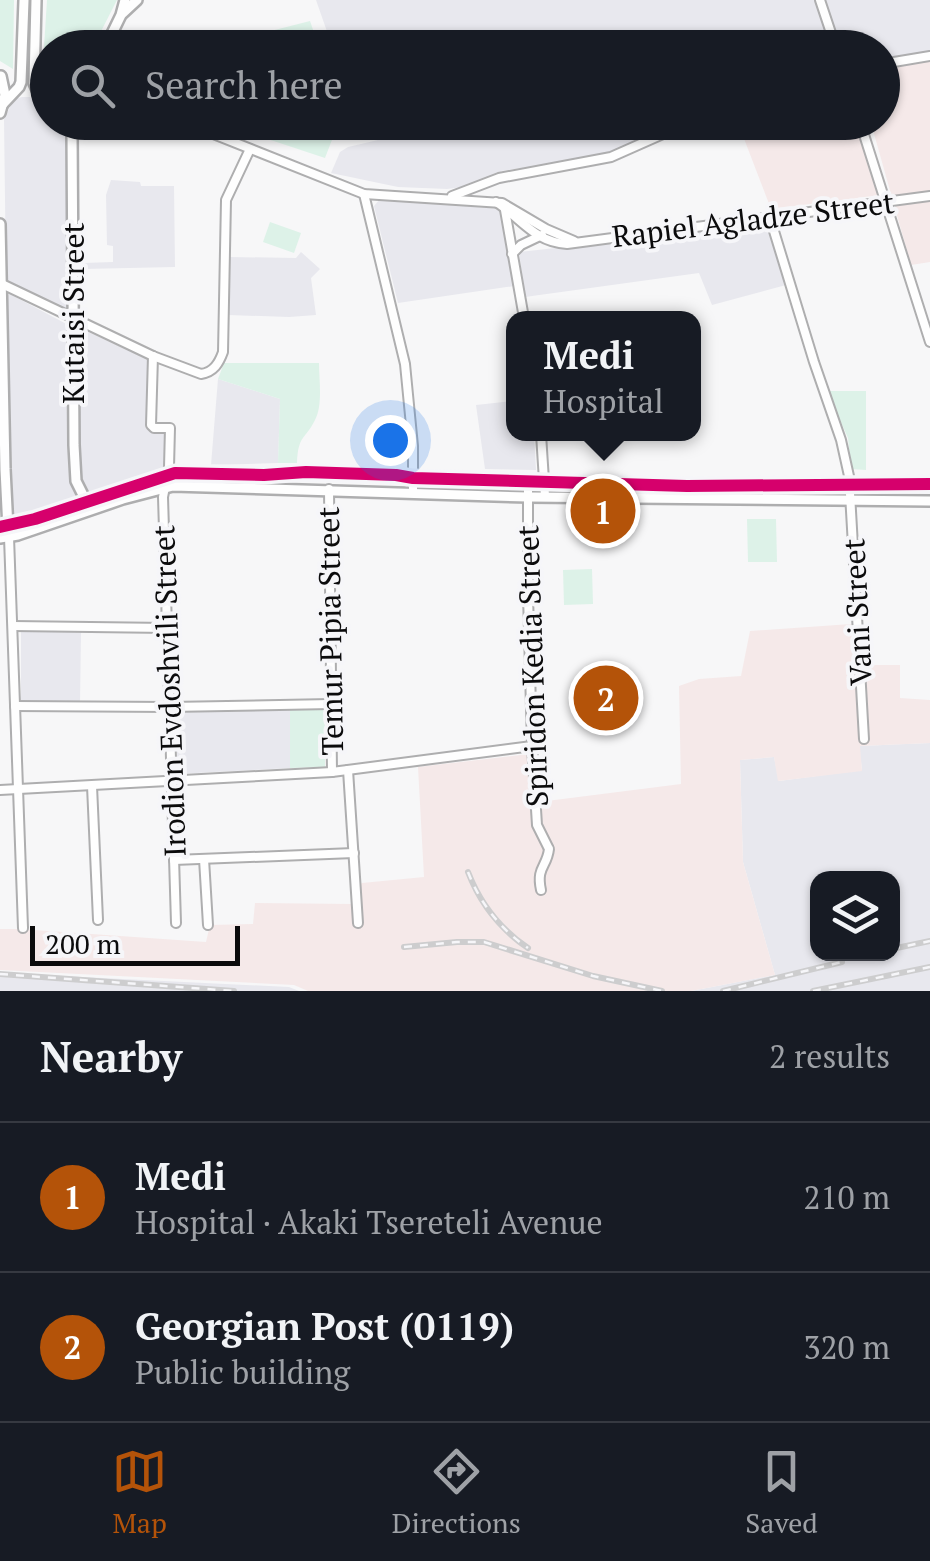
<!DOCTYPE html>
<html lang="en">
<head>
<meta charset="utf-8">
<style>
	:root { --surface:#171b24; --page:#20242c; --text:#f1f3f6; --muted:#9ea1a6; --line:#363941; --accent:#b45309 }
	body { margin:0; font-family:"PT Serif",serif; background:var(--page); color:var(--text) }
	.controls { position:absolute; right:30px; bottom:30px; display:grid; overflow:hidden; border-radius:20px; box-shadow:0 2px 8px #0004 }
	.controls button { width:90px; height:90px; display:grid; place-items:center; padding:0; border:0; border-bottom:2px solid var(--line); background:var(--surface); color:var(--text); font:50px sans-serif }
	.scale { position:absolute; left:30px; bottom:25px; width:210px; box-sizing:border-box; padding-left:10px; border:5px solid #0b0b0c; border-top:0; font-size:28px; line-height:35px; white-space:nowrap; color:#0b0b0c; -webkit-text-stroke:8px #f6f6f9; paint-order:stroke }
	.you { position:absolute; left:390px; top:440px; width:35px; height:35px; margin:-25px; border:8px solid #fff; border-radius:50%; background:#1a73e8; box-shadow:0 0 0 15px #1a73e833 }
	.badge { display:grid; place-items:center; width:65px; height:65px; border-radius:50%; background:var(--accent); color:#fff; font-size:32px; font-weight:700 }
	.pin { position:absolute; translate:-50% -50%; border:5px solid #fff; box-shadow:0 2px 10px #0006 }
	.popup { position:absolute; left:506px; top:311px; width:195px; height:130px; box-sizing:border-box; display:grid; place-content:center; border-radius:20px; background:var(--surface); filter:drop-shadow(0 2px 8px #0005); font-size:32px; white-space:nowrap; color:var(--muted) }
	.popup b { font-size:38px; color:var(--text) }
	.popup::after { content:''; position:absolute; left:50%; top:100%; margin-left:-20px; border:20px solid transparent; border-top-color:var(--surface) }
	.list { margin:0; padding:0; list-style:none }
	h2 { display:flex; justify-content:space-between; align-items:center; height:130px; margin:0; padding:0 40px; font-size:42px }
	h2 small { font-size:32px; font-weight:400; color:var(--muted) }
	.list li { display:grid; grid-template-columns:65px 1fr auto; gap:30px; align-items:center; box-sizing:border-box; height:150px; padding:0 40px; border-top:2px solid var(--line) }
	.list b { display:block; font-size:38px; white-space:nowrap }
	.list p { margin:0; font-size:32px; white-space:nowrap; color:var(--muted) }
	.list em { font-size:32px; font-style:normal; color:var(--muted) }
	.icon { flex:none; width:55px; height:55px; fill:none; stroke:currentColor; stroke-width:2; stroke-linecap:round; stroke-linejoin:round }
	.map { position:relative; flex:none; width:930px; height:991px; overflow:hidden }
	.search { position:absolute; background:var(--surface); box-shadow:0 2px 8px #0004; left:30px; right:30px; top:30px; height:110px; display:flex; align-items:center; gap:25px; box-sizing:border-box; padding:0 35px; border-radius:55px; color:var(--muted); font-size:38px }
	.sheet { height:430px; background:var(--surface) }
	nav { display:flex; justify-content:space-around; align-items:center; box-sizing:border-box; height:140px; border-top:2px solid var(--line); background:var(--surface); font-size:28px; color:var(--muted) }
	nav a { display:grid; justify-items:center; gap:5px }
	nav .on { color:var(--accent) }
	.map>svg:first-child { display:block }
</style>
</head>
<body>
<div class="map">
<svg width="930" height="991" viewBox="0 0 930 991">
	<rect width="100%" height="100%" fill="#f7f7f8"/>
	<!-- built -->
	<g fill="#e8e8ee" fill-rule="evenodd">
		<path d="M316,0H930V53L883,60L882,48L370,47L368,33L331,43Z"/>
		<path d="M22,97H30L37,106L47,111L48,122L61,123L69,134L71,309L67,311L9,282L6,277L4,119L14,99Z"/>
		<path d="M377,123H678L608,156L501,171L500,175L478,185L447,189L398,187L331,173L340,152L348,147L378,140Z"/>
		<path d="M111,180L140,182L141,186H174L175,267L83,269V263L113,262V246L107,245L106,195Z"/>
		<path d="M380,199L502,209L514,286L398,303L374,206Z"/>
		<path d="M767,225L786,285L712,305L699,273L525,297L519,252Z"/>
		<path d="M301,252L320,269L311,278L316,315L289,317L228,315L229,257L296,258Z"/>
		<path d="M10,294L72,327L75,498L15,521L12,519L7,296Z"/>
		<path d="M82,329L149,360L147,426L150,429L168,430L167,469L89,494L80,482L79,331Z"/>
		<path d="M218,379L280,399L278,463L211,465Z"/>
		<path d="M513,401V434H534L536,470L485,469L476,405Z"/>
		<path d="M21,630L81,631L80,703H21Z"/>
		<path d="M290,708V768L178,774L175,710Z"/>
		<path d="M930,743V991H691L775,975L743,862L740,760L774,757L779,781L862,770L859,746ZM818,878H892V954H818Z"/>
		<path d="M0,973L289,987L299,991H0Z"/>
	</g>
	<!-- industrial -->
	<g fill="#f5e9e9">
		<path d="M930,60V262L911,265L871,123L882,122L883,69Z"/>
		<path d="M738,123H856L880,195L771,209Z"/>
		<path d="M851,624L866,665H900V698L930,700V743L860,746L862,771L778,781L774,757L740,760L743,862L775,975L691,991H308L294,985L0,970V929H20L206,942L210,925L253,924L255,903L353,904V891L362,883L424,877L418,767L529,754L531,803L681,784L679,686L699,679L741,676L750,631Z"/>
	</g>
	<!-- green -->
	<g fill="#ddf2e8">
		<path d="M0,0H14L13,69L0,61Z"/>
		<path d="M47,0H117L93,47L48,48L47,90L42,78Z"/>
		<path d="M310,21L319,47H178L180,42H228Z"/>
		<path d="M219,123H320L335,132L325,158Z"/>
		<path d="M270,222L301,233L294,253L263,242Z"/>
		<path d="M224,363H319C319,380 323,405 315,420C305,440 298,435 297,463H278L280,399L218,379Z"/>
		<path d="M827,391H866V470L851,469L848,438Z"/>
		<path d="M747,519H776L777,562H748Z"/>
		<path d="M592,569L593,604L564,605L563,570Z"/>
		<path d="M290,708H325V767L290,768Z"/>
	</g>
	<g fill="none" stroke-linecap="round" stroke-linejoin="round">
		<defs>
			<g id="minor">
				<path d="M820,0L836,48"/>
				<path d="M817,48L833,39"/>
				<path d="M882,64L930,56"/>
				<path d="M183,122L364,194L502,203L546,229L574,241"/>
				<path d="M860,122L930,342"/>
				<path d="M364,194L405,364L413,446V493"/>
				<path d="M452,196L499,178L611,157L690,122"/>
				<path d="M496,202C521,218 534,242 567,244L930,196"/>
				<path d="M505,210L524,318"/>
				<path d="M770,218L814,362L841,440L849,476L864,739"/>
				<path d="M512,254L521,245L542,235"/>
				<path d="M0,283L153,356L201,374C214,372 219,363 223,352L226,200L250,149"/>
				<path d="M153,356L151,425L154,428H170L169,467L163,497L176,923"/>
				<path d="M541,434L545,496"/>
				<path d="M528,482V594L532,746L537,825L548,847"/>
				<path d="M329,489L332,772"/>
				<path d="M9,537L23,928"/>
				<path d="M13,626L168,628"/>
				<path d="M15,706L170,707L331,704"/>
				<path d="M348,770L358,923"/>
				<path d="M92,786L98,920"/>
				<path d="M0,790L332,772L532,746"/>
				<path d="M204,859L208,925"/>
				<path d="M174,860L354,853"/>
				<path d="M541,890C536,867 547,867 549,849"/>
			</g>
			<g id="major">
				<path d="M36,0L34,83L39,94L48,102"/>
				<path d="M123,13L137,0"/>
				<path d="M105,48L121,15L125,0"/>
				<path d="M3,104L19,87L21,82L24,0"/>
				<path d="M0,113L5,95L1,76"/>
				<path d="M70,122L72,131L74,445L76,481L86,501"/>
				<path d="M0,224L5,469L8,529"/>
				<path d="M0,527L35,519L175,473L264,475L306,472L396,475L413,478L687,486L930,484"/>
				<path d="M0,538L18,535L123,499L173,486L528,497L930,501"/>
			</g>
		</defs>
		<!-- minor casing -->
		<use href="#minor" stroke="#aeaeaf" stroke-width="12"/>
		<!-- major casing -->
		<use href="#major" stroke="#aeaeaf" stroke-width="14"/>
		<!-- minor -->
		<use href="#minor" stroke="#fefefe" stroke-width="8"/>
		<!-- major -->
		<use href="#major" stroke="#fefefe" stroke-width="9"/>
		<defs>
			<g id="rail">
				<path d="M468,872C480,903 500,929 528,948"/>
				<path d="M404,947L457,942H484L593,976L662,991"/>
				<path d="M892,949L930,941"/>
				<path d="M0,974L234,991"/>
				<path d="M723,991L842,962"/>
				<path d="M813,991L930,967"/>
			</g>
		</defs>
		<!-- rail casing -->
		<use href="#rail" stroke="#cdcdce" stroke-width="6"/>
		<!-- rail -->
		<use href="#rail" stroke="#f6f6f9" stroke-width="2.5" stroke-dasharray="8" stroke-linecap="butt"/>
		<defs>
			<path id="cycleway" d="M0,527L35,519L175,473L264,475L306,472L396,475L413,478L687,486L930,484"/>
		</defs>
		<!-- cycleway casing -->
		<use href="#cycleway" stroke="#f6f6f9" stroke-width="19"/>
		<!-- cycleway -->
		<use href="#cycleway" stroke="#d6006c" stroke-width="12"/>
	</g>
	<g text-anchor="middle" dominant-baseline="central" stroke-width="8" stroke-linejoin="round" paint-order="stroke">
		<!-- street labels -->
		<g font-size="30" fill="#0b0b0c" stroke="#f6f6f9">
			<text transform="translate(753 219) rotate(-7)">Rapiel Agladze Street</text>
			<text transform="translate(73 313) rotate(-90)">Kutaisi Street</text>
			<text transform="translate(857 612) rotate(-93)">Vani Street</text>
			<text transform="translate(330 631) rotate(-91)">Temur Pipia Street</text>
			<text transform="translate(532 666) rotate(-92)">Spiridon Kedia Street</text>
			<text transform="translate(169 691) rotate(-92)">Irodion Evdoshvili Street</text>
		</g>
	</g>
</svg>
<div class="controls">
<button><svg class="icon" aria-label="layers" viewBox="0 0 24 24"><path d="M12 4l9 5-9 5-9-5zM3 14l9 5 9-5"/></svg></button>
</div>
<div class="scale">200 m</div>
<div class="you"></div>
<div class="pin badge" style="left:603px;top:511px">1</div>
<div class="popup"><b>Medi</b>Hospital</div>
<div class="pin badge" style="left:606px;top:698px">2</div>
<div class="search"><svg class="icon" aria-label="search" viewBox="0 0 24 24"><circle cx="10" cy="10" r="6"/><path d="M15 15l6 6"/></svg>Search here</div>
</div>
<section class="sheet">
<h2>Nearby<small>2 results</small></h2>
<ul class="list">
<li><span class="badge">1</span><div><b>Medi</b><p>Hospital · Akaki Tsereteli Avenue</p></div><em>210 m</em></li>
<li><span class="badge">2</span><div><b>Georgian Post (0119)</b><p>Public building</p></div><em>320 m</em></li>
</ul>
</section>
<nav>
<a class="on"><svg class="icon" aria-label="map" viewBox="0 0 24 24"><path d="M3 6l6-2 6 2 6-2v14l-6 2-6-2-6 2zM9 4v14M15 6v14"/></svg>Map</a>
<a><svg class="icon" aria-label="directions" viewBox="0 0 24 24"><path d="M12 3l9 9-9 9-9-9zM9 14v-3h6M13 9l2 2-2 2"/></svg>Directions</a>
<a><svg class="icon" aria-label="saved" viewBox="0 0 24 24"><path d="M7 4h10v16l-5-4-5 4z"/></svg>Saved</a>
</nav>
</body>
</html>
